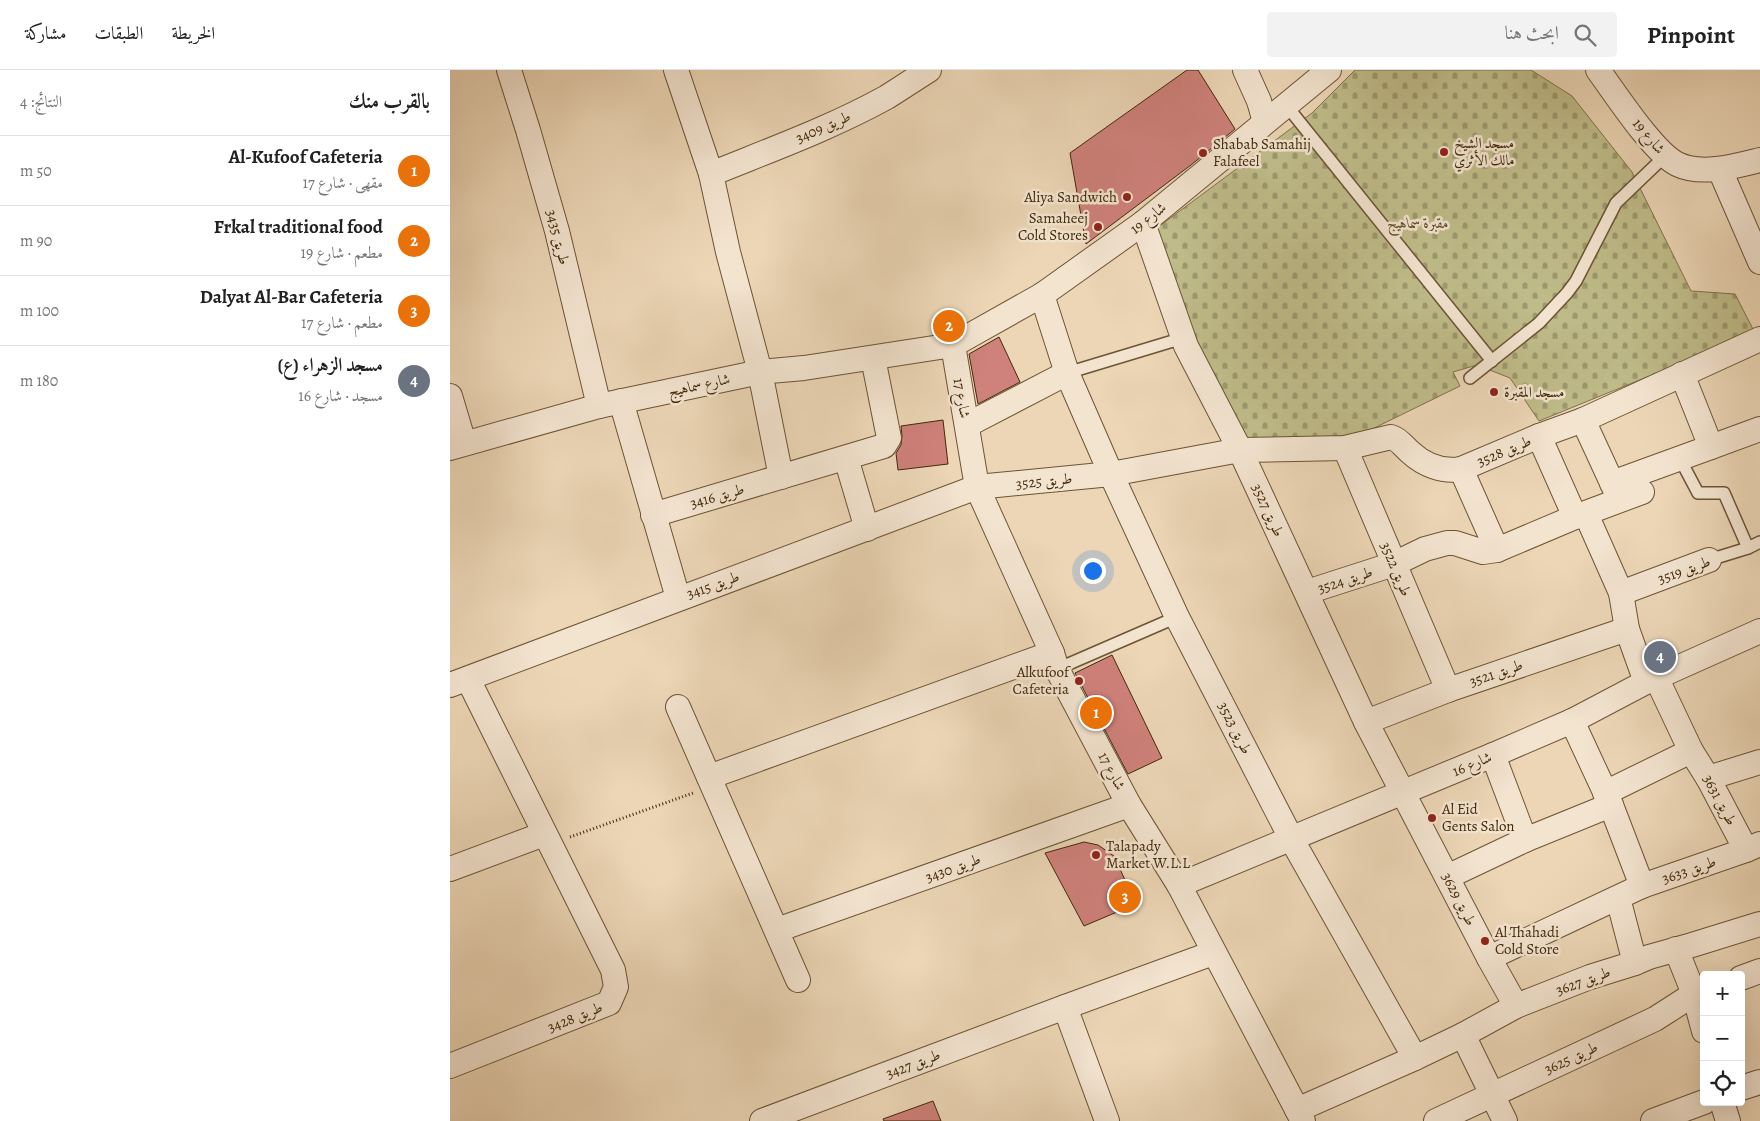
<!DOCTYPE html>
<html lang="ar">
<head>
<meta charset="utf-8">
<style>
	:root { --surface:#fff; --page:#f2f2f2; --text:#222; --muted:#767676; --line:#e0e0e0; --accent:#d93025 }
	body { margin:0; font-family:Alegreya,Amiri,serif; background:var(--page); color:var(--text); direction:rtl }
	.controls { position:absolute; right:15px; bottom:15px; display:grid; overflow:hidden; border-radius:5px; box-shadow:0 5px 20px #0002 }
	.controls button { width:45px; height:45px; display:grid; place-items:center; padding:0; border:0; border-bottom:1px solid var(--line); background:var(--surface); color:var(--text); font:25px sans-serif }
	.you { position:absolute; left:642px; top:500px; width:18px; height:18px; margin:-12px; border:4px solid #fff; border-radius:50%; background:#1a73e8; box-shadow:0 0 0 8px #1a73e833 }
	.badge { display:grid; place-items:center; width:32px; height:32px; border-radius:50%; background:var(--accent); color:#fff; font-size:16px; font-weight:700 }
	.pin { position:absolute; translate:-50% -50%; border:2px solid #fff; box-shadow:0 1px 5px #0006 }
	.list { margin:0; padding:0; list-style:none }
	h2 { display:flex; justify-content:space-between; align-items:center; height:65px; margin:0; padding:0 20px; font-size:21px }
	h2 small { font-size:16px; font-weight:400; color:var(--muted) }
	.list li { display:grid; grid-template-columns:32px 1fr auto; gap:15px; align-items:center; box-sizing:border-box; height:70px; padding:0 20px; border-top:1px solid var(--line) }
	.list b { display:block; font-size:19px; white-space:nowrap }
	.list p { margin:0; font-size:16px; white-space:nowrap; color:var(--muted) }
	.list em { font-size:16px; font-style:normal; color:var(--muted) }
	.icon { flex:none; width:28px; height:28px; fill:none; stroke:currentColor; stroke-width:2; stroke-linecap:round; stroke-linejoin:round }
	.map { position:relative; flex:none; width:1310px; height:1051px; overflow:hidden; direction:ltr }
	header { display:flex; align-items:center; gap:30px; box-sizing:border-box; height:70px; padding:0 25px; background:var(--surface); border-bottom:1px solid var(--line) }
	header strong { font-size:24px }
	nav { display:flex; gap:28px; margin-inline-start:auto; font-size:18px }
	.search { width:350px; height:45px; background:var(--page); display:flex; align-items:center; gap:12px; box-sizing:border-box; padding:0 18px; border-radius:5px; color:var(--muted); font-size:19px }
	main { display:flex }
	aside { flex:1; background:var(--surface) }
	.map>svg:first-child { display:block }
</style>
</head>
<body>
<header>
<strong>Pinpoint</strong>
<div class="search"><svg class="icon" aria-label="search" viewBox="0 0 24 24"><circle cx="10" cy="10" r="6"/><path d="M15 15l6 6"/></svg>ابحث هنا</div>
<nav><a>الخريطة</a><a>الطبقات</a><a>مشاركة</a></nav>
</header>
<main>
<div class="map">
<svg width="1310" height="1051" viewBox="0 0 1310 1051">
	<defs>
		<pattern id="cemetery-stones" width="16" height="16" patternUnits="userSpaceOnUse" patternTransform="scale(1.25)"><rect width="16" height="16" fill="#bfbc89"/><path d="M2 7V4a2 2 0 0 1 4 0v3zM10 15v-3a2 2 0 0 1 4 0v3z" fill="#9d996e"/></pattern>
	</defs>
	<rect width="100%" height="100%" fill="#ecd6b6"/>
	<filter id="stains"><feTurbulence type="fractalNoise" baseFrequency=".004" numOctaves="4"/><feColorMatrix values="0 0 0 0 .2 0 0 0 0 .09 0 0 0 0 .02 0 0 0 .5 -.17"/></filter>
	<radialGradient id="worn" r=".72"><stop offset=".6" stop-color="#630" stop-opacity="0"/><stop offset="1" stop-color="#630" stop-opacity=".3"/></radialGradient>
	<!-- cemetery -->
	<path fill="url(#cemetery-stones)" stroke="#807248" d="M905,0H1081L1122,26L1182,102L1241,221L1285,224L1305,263L1089,351L1060,308L1027,295L1003,302L1010,316L908,366L809,386L763,316L700,163L862,43Z"/>
	<!-- building -->
	<g fill="#cf817b" stroke="#412808">
		<path d="M737,0H748L785,59L741,95L636,174L620,83Z"/>
		<path d="M549,267L570,312L528,334L519,284Z"/>
		<path d="M493,350L498,394L448,400L446,383L451,375L452,366L451,356Z"/>
		<path d="M662,585L712,688L678,704L625,603Z"/>
		<path d="M634,772L648,775L664,786L686,834L634,856L595,783Z"/>
		<path d="M483,1031L491,1051H434L433,1049Z"/>
	</g>
	<g fill="none" stroke-linecap="round" stroke-linejoin="round">
		<defs>
			<g id="lane">
				<path d="M836,35L1042,291"/>
				<path d="M617,303L733,268"/>
				<path d="M1020,308L1089,253L1117,223L1126,211L1166,133L1215,86"/>
				<path d="M1230,389L1248,423H1274L1298,478"/>
				<path d="M1259,490L1298,478L1310,472"/>
				<path d="M607,599L727,547"/>
			</g>
			<g id="street">
				<path d="M59,0L78,60L107,161L149,336"/>
				<path d="M226,0L261,104L278,182L310,302L331,407"/>
				<path d="M795,0L809,31L815,52"/>
				<path d="M1148,0C1165,23 1203,82 1227,94C1251,106 1286,96 1310,90"/>
				<path d="M1270,100L1310,192"/>
				<path d="M261,104C320,80 381,58 437,27C451,18 465,9 479,0"/>
				<path d="M693,153L736,276L790,380L916,652L1039,888L1066,936"/>
				<path d="M592,225L617,303L661,404L727,547L842,770L965,988"/>
				<path d="M503,275L527,417L602,583L607,599L679,735L729,815L853,1051"/>
				<path d="M0,326L14,373"/>
				<path d="M171,331L228,528"/>
				<path d="M1133,350L1169,428"/>
				<path d="M517,355L617,303"/>
				<path d="M1089,366L1125,447"/>
				<path d="M1261,377L1310,359"/>
				<path d="M0,378L149,336L310,302L354,298L503,275L592,225L693,153L879,0"/>
				<path d="M895,378L998,620"/>
				<path d="M396,388L417,459"/>
				<path d="M1011,399L1047,480"/>
				<path d="M1162,413L1261,377L1232,304"/>
				<path d="M1136,444L1171,523L1177,559L1196,612"/>
				<path d="M203,445L434,376L439,368L423,288"/>
				<path d="M857,522L944,494L975,479L997,473H1005L1033,482L1047,480L1125,447L1192,422"/>
				<path d="M1171,523L1259,490"/>
				<path d="M1206,607L1241,681L1258,708L1296,780"/>
				<path d="M0,615L527,417L661,404L790,380L895,378L941,367C949,369 954,377 960,382C974,395 992,402 1011,399L1089,366L1133,350L1310,269"/>
				<path d="M228,637L348,910"/>
				<path d="M1122,651L1161,735L1192,816"/>
				<path d="M916,652L998,620L1177,559"/>
				<path d="M1043,685L1075,770"/>
				<path d="M259,707L602,583"/>
				<path d="M1258,708L1310,692"/>
				<path d="M1155,723L1241,681"/>
				<path d="M0,799L94,764"/>
				<path d="M997,807L1075,770L1161,735"/>
				<path d="M729,815L1043,685L1122,651L1196,612L1310,561"/>
				<path d="M1168,828L1185,893"/>
				<path d="M327,860L679,735"/>
				<path d="M1226,879L1244,924L1254,961"/>
				<path d="M1039,888L1192,816L1296,780L1310,774"/>
				<path d="M1291,908L1310,901"/>
				<path d="M615,937L657,1051"/>
				<path d="M1013,965L1055,1051"/>
				<path d="M0,996L159,933L166,917L163,900L18,609"/>
				<path d="M1291,1018L1310,1012"/>
				<path d="M1272,1032L1278,1051"/>
				<path d="M847,1040L965,988L1013,965L1066,936L1140,907L1185,893L1199,887L1242,875L1310,854"/>
				<path d="M312,1051L615,937L763,883"/>
				<path d="M986,1051L1205,949L1244,924L1254,921"/>
				<path d="M1203,1051L1254,1032"/>
			</g>
		</defs>
		<!-- lane casing -->
		<use href="#lane" stroke="#6c5434" stroke-width="14"/>
		<!-- street casing -->
		<use href="#street" stroke="#6c5434" stroke-width="26"/>
		<!-- path -->
		<path stroke="#412808" stroke-width="3" stroke-dasharray="1 2.5" stroke-linecap="butt" d="M120,767L243,723"/>
		<!-- lane -->
		<use href="#lane" stroke="#f3e4d0" stroke-width="11"/>
		<!-- street -->
		<use href="#street" stroke="#f3e4d0" stroke-width="24"/>
	</g>
	<!-- markers -->
	<g fill="#8f2418" stroke="#f3e4d0" stroke-width="2">
		<circle cx="994" cy="82" r="5"/>
		<circle cx="753" cy="83" r="5"/>
		<circle cx="677" cy="127" r="5"/>
		<circle cx="648" cy="157" r="5"/>
		<circle cx="1044" cy="322" r="5"/>
		<circle cx="629" cy="611" r="5"/>
		<circle cx="982" cy="748" r="5"/>
		<circle cx="646" cy="785" r="5"/>
		<circle cx="1035" cy="871" r="5"/>
	</g>
	<g text-anchor="middle" dominant-baseline="central" stroke-width="5" stroke-linejoin="round" paint-order="stroke">
		<!-- street labels -->
		<g font-size="15" fill="#412808" stroke="#f3e4d0">
			<text transform="translate(373 57) rotate(-24)">طريق 3409</text>
			<text transform="translate(1199 66) rotate(50)">شارع 19</text>
			<text transform="translate(698 148) rotate(-38)">شارع 19</text>
			<text transform="translate(108 167) rotate(76)">طريق 3435</text>
			<text transform="translate(249 315) rotate(-12)">شارع سماهيج</text>
			<text transform="translate(512 328) rotate(80)">شارع 17</text>
			<text transform="translate(1054 381) rotate(-23)">طريق 3528</text>
			<text transform="translate(594 411) rotate(-6)">طريق 3525</text>
			<text transform="translate(267 426) rotate(-16)">طريق 3416</text>
			<text transform="translate(818 440) rotate(65)">طريق 3527</text>
			<text transform="translate(946 499) rotate(67)">طريق 3522</text>
			<text transform="translate(1234 500) rotate(-20)">طريق 3519</text>
			<text transform="translate(895 510) rotate(-18)">طريق 3524</text>
			<text transform="translate(263 515) rotate(-20)">طريق 3415</text>
			<text transform="translate(1046 603) rotate(-19)">طريق 3521</text>
			<text transform="translate(785 658) rotate(63)">طريق 3523</text>
			<text transform="translate(1022 694) rotate(-23)">شارع 16</text>
			<text transform="translate(662 701) rotate(62)">شارع 17</text>
			<text transform="translate(1270 730) rotate(62)">طريق 3631</text>
			<text transform="translate(503 798) rotate(-20)">طريق 3430</text>
			<text transform="translate(1239 800) rotate(-19)">طريق 3633</text>
			<text transform="translate(1009 829) rotate(63)">طريق 3629</text>
			<text transform="translate(1133 911) rotate(-20)">طريق 3627</text>
			<text transform="translate(125 947) rotate(-22)">طريق 3428</text>
			<text transform="translate(1121 988) rotate(-25)">طريق 3625</text>
			<text transform="translate(463 994) rotate(-21)">طريق 3427</text>
		</g>
		<!-- poi labels -->
		<g font-size="15" fill="#412808" stroke="#f3e4d0" text-anchor="start">
			<text x="1004" y="73">مسجد الشيخ<tspan x="1004" dy="17">مالك الأثري</tspan></text>
			<text x="763" y="74">Shabab Samahij<tspan x="763" dy="17">Falafeel</tspan></text>
			<text x="667" y="127" text-anchor="end">Aliya Sandwich</text>
			<text x="638" y="148" text-anchor="end">Samaheej<tspan x="638" dy="17">Cold Stores</tspan></text>
			<text x="1054" y="322">مسجد المقبرة</text>
			<text x="619" y="602" text-anchor="end">Alkufoof<tspan x="619" dy="17">Cafeteria</tspan></text>
			<text x="992" y="739">Al Eid<tspan x="992" dy="17">Gents Salon</tspan></text>
			<text x="656" y="776">Talapady<tspan x="656" dy="17">Market W.L.L</tspan></text>
			<text x="1045" y="862">Al Thahadi<tspan x="1045" dy="17">Cold Store</tspan></text>
		</g>
		<!-- park labels -->
		<g font-size="15" font-style="italic" fill="#5a4622" stroke="#f3e4d0">
			<text x="968" y="153">مقبرة سماهيج</text>
		</g>
	</g>
	<rect width="100%" height="100%" filter="url(#stains)"/>
	<rect width="100%" height="100%" fill="url(#worn)"/>
</svg>
<div class="controls">
<button>+</button>
<button>−</button>
<button><svg class="icon" aria-label="locate" viewBox="0 0 24 24"><circle cx="12" cy="12" r="6"/><path d="M12 2v4M12 18v4M2 12h4M18 12h4"/></svg></button>
</div>
<div class="you"></div>
<div class="pin badge" style="left:646px;top:643px;background:#e8710a">1</div>
<div class="pin badge" style="left:499px;top:256px;background:#e8710a">2</div>
<div class="pin badge" style="left:675px;top:827px;background:#e8710a">3</div>
<div class="pin badge" style="left:1210px;top:587px;background:#6b7280">4</div>
</div>
<aside>
<h2>بالقرب منك<small>النتائج: 4</small></h2>
<ul class="list">
<li><span class="badge" style="background:#e8710a">1</span><div><b>Al-Kufoof Cafeteria</b><p>مقهى · شارع 17</p></div><em>50 m</em></li>
<li><span class="badge" style="background:#e8710a">2</span><div><b>Frkal traditional food</b><p>مطعم · شارع 19</p></div><em>90 m</em></li>
<li><span class="badge" style="background:#e8710a">3</span><div><b>Dalyat Al-Bar Cafeteria</b><p>مطعم · شارع 17</p></div><em>100 m</em></li>
<li><span class="badge" style="background:#6b7280">4</span><div><b>مسجد الزهراء (ع)</b><p>مسجد · شارع 16</p></div><em>180 m</em></li>
</ul>
</aside>
</main>
</body>
</html>
